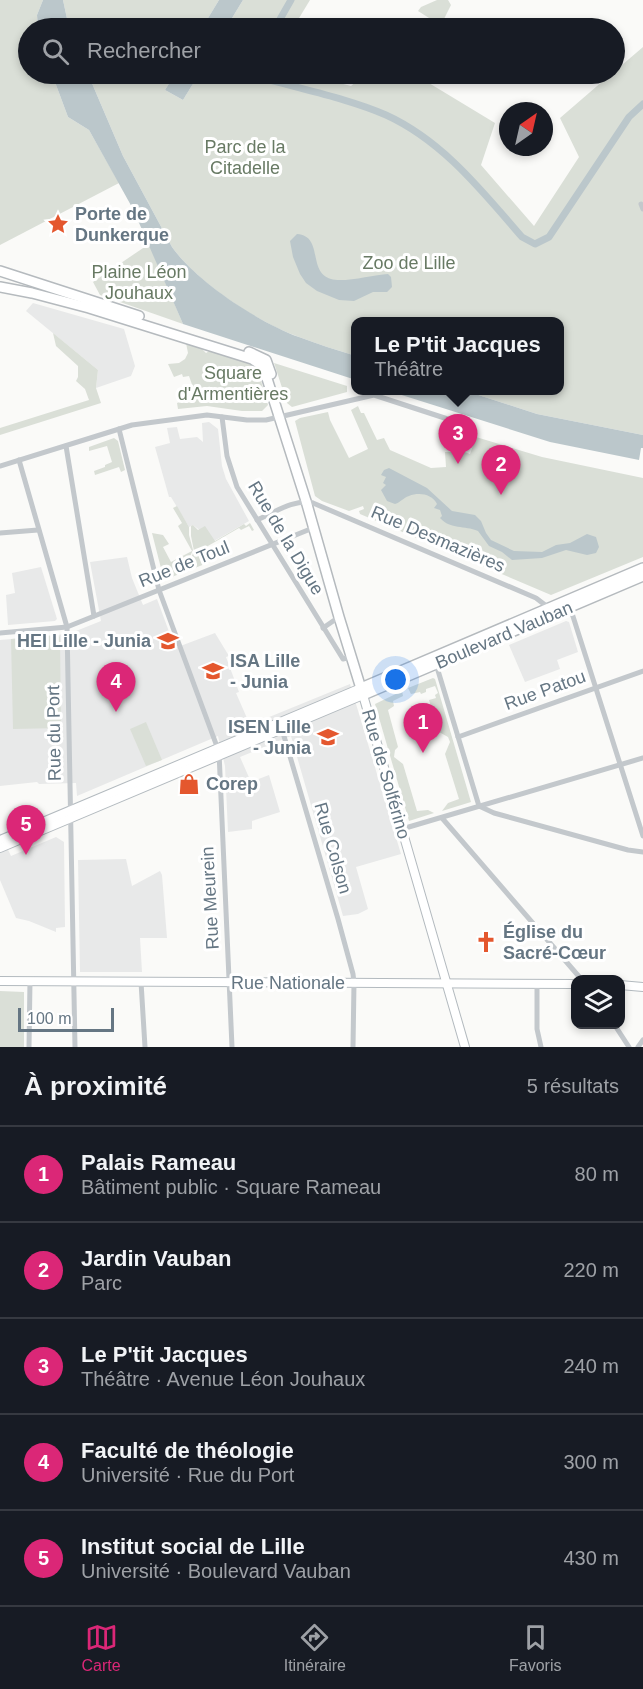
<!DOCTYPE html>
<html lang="fr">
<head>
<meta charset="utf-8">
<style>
	:root { --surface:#171b24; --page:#242831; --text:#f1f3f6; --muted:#9ea1a6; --line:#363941; --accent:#db2777 }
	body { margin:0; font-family:Arial,sans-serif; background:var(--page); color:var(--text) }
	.controls { position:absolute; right:18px; bottom:18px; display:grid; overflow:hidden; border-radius:12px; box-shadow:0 3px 9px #0003 }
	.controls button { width:54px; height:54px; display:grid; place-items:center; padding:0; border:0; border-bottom:2px solid var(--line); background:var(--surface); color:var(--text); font:30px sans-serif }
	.compass { position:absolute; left:499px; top:102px; width:54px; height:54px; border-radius:50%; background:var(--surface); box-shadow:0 3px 9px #0003; rotate:34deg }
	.scale { position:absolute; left:18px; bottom:15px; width:96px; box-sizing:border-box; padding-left:6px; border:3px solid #657683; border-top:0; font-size:16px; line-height:21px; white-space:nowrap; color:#657683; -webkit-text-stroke:4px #fff; paint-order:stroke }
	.you { position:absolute; left:396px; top:680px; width:21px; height:21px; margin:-15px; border:4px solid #fff; border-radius:50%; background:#1a73e8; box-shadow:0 0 0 9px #1a73e833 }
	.badge { display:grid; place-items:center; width:39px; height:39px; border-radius:50%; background:var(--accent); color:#fff; font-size:20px; font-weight:700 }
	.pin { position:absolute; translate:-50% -50px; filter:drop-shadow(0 2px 3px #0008) }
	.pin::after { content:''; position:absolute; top:32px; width:21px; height:18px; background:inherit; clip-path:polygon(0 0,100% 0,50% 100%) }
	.popup { position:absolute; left:351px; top:317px; width:213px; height:78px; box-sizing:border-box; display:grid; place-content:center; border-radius:12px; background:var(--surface); filter:drop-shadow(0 2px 4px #0005); font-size:20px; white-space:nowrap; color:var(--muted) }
	.popup b { font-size:22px; color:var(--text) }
	.popup::after { content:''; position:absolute; left:50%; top:100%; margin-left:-12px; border:12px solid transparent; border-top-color:var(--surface) }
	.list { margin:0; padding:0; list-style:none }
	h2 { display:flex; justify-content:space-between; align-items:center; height:78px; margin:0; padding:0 24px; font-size:26px }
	h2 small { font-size:20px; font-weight:400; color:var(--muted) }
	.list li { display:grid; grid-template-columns:39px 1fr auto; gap:18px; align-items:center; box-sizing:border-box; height:96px; padding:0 24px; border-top:2px solid var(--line) }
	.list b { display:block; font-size:22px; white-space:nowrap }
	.list p { margin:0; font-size:20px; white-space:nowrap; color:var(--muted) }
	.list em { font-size:20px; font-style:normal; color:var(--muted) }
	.icon { flex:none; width:33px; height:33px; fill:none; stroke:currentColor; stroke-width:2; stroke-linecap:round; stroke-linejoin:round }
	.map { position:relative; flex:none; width:643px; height:1047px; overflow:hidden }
	.search { position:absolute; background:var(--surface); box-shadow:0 3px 9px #0003; left:18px; right:18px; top:18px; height:66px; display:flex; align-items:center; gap:15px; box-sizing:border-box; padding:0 21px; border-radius:33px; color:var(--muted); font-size:22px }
	.sheet { height:558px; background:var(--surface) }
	nav { display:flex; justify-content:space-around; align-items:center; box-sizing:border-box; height:84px; border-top:2px solid var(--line); background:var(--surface); font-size:16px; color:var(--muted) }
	nav a { display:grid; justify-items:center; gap:3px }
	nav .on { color:var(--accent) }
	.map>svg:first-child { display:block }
</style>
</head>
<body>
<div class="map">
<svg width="643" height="1047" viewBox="0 0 643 1047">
	<rect width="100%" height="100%" fill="#fafaf8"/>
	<!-- built -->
	<g fill="#e8e9e9">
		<path d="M33,303L124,329L135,366L131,376L96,388L98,370L26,311Z"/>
		<path d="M209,422L218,429L222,466L226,479L249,521L214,541L193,525L189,527L171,497H169L155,447L170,443L167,428L177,427L180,439L197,437L203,442L202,423Z"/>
		<path d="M127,557L132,578L143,605L157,599L175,648L215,633L229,656L226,657L239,692L236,693L250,725L350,684L401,854L356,867L368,909L358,914L343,916L291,736L240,757L251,782L269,775L280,812L252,821V829L228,832L225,766L218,736L77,796L76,783L39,784L37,782L0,786V640L58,635L76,631L101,621L90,562Z"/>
		<path d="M41,567L57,619L55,621L8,625L6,595L15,593L12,573Z"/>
		<path d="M566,621L569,622L578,652L557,660L560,669L525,682L509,645Z"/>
		<path d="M0,833L11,856L56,837L64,842L65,927L56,928V932L29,921L16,918L0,880Z"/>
		<path d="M126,859L132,886L160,871L162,875L167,938H140L142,972H80L78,860Z"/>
	</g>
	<!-- green -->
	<g fill="#dadfd7">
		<path d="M0,0H43L37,15L38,28H28V74H52L68,117L89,130L119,183L0,245Z"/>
		<path d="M63,0H219L202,28H69Z"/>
		<path d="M243,0H310L293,28H226Z"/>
		<path d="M437,0H448L451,5L443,21L437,23L418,11L421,7Z"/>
		<path d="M643,47V443V435L537,414L466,391L560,390V322H356V356C337,350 317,344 299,337C258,323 197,282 172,247L123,156L88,74H175L165,90L183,100L199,74H305L351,86L365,74H414L495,123L481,165L534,226L579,157L560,118L611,74H614L615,71Z"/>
		<path d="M149,244L183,324L100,295L93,282Z"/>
		<path d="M53,333L98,370L96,388L101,403L0,435V428L89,400L85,389L76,381L78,377V366L56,346Z"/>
		<path d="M186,343L200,347L206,353L211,350L250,362L257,367L268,405L262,411H242L207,406L178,409L177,403L196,396L189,376L183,377L182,374L174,377L168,364L179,363L185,359L188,353Z"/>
		<path d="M274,363L347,386V392L292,407L287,403Z"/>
		<path d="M358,406L361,413H364L377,440L384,438L390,450L431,468L446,467L445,452H458L459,450L470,454L476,437L542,457L643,478V557L551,595L360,514L359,511L364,509L363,506L349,511L322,501L315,496L295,421L300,418L328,412L330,420L349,458L368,449L351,410Z"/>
		<path d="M114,438L118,441L125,470L121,472L119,467L95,475L94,471L105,467V465L112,462L107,446L89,451V447Z"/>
		<path d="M177,506L189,527V535L193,550L182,573L164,580L152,533L163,535L169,544L163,547L171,562L192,551L178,526L182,523L173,508Z"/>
		<path d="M250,523L254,530L252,531L249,526L241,530L239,528L201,550L208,562L230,550L232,553L185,572L194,551L191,536V526L193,525L198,530L205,526L215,541L244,524L246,526Z"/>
		<path d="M58,635L60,637L61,728L13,729L11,639Z"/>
		<path d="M433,678L435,679L471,802L442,811L448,803L459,799L445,754L450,742L448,737L439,732L429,700L436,698L435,695L438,693L435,686L426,689V692L421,694L420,692L411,694L408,688Z"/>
		<path d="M402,691L403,696L393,701L394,706L388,710L398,747L395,750L394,757L403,764L417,811L428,810L434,813L409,821L375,704Z"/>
		<path d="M146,722L162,760L146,766L130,729Z"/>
		<path d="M0,991L24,992V1047H0Z"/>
	</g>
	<!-- water -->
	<g fill="#bbc7cb">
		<path d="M43,0H63L69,28H38L37,15Z"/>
		<path d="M219,0H243L226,28H202Z"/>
		<path d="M52,74H88L123,156L172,247C197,282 258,322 299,337C317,344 337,350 356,356V380L183,324L133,209L89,130L68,117Z"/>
		<path d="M175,74H199L183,100L165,90Z"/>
		<path d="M297,234C324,236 307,272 331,279C343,283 373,275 388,274L391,277L392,287L387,292H373L354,301L339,300L317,291L306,283L300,274L293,257L290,241Z"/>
		<path d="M389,391H466L537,414L643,435V448H641L639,460L550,442Z"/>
		<path d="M389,468L427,488L452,511L475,515L481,521L486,533L491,540L514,551L542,552L556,545L570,543L587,534L596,537L599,547L596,553L587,555L566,550L542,558L512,560L502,552L489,546L478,531C464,525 451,530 440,518L442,516L440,510L434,508L437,504C432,494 419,492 409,496C403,498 401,502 395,504L387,501L381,490L386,485L383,483L386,477L381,475L384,470Z"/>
	</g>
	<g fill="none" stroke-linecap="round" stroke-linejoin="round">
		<!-- canal -->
		<g stroke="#bbc7cb" stroke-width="7">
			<path d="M275,28L291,0"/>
			<path d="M258,74L266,79C305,90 349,99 386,115C443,141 482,191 522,237L535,244L549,237L629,117L643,104"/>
		</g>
		<!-- street-tunnel -->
		<path stroke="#d5d9db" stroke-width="5" stroke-dasharray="5 2.5" stroke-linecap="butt" d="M605,74L608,76"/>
		<defs>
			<g id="secondary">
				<path d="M0,840L361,688"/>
				<path d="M0,848L363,695L465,1047"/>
				<path d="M0,981L576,984"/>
				<path d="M620,985L643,987"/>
			</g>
			<g id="primary">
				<path d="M0,271L139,316"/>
				<path d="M0,287L32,293L89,308L252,359L263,366L306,501L339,617L363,695L643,576"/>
				<path d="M249,352L266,360L271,374"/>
				<path d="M361,688L643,568"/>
			</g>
		</defs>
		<!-- secondary casing -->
		<use href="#secondary" stroke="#b3babf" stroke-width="10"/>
		<!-- primary casing -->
		<use href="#primary" stroke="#b5babe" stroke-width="12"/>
		<!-- street -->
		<g stroke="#c3c8cc" stroke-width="5">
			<path d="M641,204L643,209"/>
			<path d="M222,417L227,456L237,487L343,659L351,657"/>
			<path d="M119,429L159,590L219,752L232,1047"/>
			<path d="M66,446L94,616"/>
			<path d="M19,460L67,627L75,1047"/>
			<path d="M0,466L132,425L207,415L247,420H266L374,395L463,424"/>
			<path d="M257,520C273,513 296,498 313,503L536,598L549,608"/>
			<path d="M0,533L38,530"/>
			<path d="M570,607L643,836"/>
			<path d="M323,628L339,617"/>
			<path d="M0,633L67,627L313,528"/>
			<path d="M436,664L479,806"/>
			<path d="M281,726L338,919L353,974L354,983L353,1047"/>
			<path d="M458,737L643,671"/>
			<path d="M479,806L494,813L628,850L643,852"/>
			<path d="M442,818L582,980"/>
			<path d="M402,829L643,758"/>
			<path d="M141,982L145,1047"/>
			<path d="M537,984V1029L541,1047"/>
			<path d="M614,1024L629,1047"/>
			<path d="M29,1047L30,981"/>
			<path d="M638,1047L643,1040"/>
		</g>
		<!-- secondary -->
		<use href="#secondary" stroke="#fff" stroke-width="8"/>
		<!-- primary -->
		<use href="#primary" stroke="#fff" stroke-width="9"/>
	</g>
	<!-- icons -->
	<defs>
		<symbol id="sight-bare" viewBox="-9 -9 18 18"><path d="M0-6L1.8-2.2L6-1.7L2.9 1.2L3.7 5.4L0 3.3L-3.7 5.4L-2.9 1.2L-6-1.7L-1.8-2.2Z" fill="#e4572e" stroke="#fff" stroke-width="2.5" paint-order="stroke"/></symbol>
		<symbol id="university-bare" viewBox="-9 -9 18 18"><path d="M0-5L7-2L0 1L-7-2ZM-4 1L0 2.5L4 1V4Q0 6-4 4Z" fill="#e4572e" stroke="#fff" stroke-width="2.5" paint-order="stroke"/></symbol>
		<symbol id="shop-bare" viewBox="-9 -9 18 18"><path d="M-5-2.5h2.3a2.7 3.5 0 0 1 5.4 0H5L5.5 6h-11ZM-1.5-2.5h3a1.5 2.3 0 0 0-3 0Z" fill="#e4572e" stroke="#fff" stroke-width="2.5" paint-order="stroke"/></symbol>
		<symbol id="church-bare" viewBox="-9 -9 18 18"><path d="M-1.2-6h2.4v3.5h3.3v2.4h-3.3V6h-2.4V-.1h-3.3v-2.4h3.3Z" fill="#e4572e" stroke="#fff" stroke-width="2.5" paint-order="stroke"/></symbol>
	</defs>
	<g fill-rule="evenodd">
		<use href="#sight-bare" x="43" y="209" width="30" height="30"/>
		<use href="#university-bare" x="153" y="626" width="30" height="30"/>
		<use href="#university-bare" x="198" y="656" width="30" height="30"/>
		<use href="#university-bare" x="313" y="722" width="30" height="30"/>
		<use href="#shop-bare" x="174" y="769" width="30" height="30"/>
		<use href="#church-bare" x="471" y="927" width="30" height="30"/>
	</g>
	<g text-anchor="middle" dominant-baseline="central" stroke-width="6" stroke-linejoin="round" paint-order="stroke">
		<!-- park labels -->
		<g font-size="18" fill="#687a64" stroke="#fff">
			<text x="245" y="147">Parc de la<tspan x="245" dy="21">Citadelle</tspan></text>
			<text x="409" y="263">Zoo de Lille</text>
			<text x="139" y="272">Plaine Léon<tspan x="139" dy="21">Jouhaux</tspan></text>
			<text x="233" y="373">Square<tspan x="233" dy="21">d'Armentières</tspan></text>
		</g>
		<!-- poi labels -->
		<g font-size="18" font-weight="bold" fill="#657683" stroke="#fff" text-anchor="start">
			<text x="75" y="214">Porte de<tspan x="75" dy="21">Dunkerque</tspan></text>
			<text x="151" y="641" text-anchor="end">HEI Lille - Junia</text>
			<text x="230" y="661">ISA Lille<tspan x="230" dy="21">- Junia</tspan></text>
			<text x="311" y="727" text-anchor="end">ISEN Lille<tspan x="311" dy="21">- Junia</tspan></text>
			<text x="206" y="784">Corep</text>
			<text x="503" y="932">Église du<tspan x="503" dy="21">Sacré-Cœur</tspan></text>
		</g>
		<!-- street labels -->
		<g font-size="18" fill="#657683" stroke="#fff">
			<text transform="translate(286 538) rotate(59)">Rue de la Digue</text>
			<text transform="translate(438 539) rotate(23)">Rue Desmazières</text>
			<text transform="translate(184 564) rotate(-22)">Rue de Toul</text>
			<text transform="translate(504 635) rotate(-23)">Boulevard Vauban</text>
			<text transform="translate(545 690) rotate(-20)">Rue Patou</text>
			<text transform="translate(54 733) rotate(-91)">Rue du Port</text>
			<text transform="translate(386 774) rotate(74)">Rue de Solférino</text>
			<text transform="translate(333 848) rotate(74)">Rue Colson</text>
			<text transform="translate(210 898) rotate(-93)">Rue Meurein</text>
			<text x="288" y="983">Rue Nationale</text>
		</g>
	</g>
</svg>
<div class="controls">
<button><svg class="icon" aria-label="layers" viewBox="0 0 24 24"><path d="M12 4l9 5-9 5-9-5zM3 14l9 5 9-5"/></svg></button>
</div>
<svg class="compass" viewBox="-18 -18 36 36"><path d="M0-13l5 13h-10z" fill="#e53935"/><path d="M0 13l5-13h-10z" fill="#9ea1a6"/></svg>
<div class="scale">100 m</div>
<div class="you"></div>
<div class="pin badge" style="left:423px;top:753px">1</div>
<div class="pin badge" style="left:501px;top:495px">2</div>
<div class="pin badge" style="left:458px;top:464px">3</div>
<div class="popup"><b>Le P'tit Jacques</b>Théâtre</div>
<div class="pin badge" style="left:116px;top:712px">4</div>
<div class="pin badge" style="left:26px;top:855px">5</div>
<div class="search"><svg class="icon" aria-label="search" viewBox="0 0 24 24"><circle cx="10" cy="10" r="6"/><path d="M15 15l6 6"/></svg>Rechercher</div>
</div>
<section class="sheet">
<h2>À proximité<small>5 résultats</small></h2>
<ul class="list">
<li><span class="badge">1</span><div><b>Palais Rameau</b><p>Bâtiment public · Square Rameau</p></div><em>80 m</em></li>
<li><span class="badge">2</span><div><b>Jardin Vauban</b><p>Parc</p></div><em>220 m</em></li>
<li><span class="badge">3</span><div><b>Le P'tit Jacques</b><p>Théâtre · Avenue Léon Jouhaux</p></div><em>240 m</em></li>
<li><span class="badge">4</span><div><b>Faculté de théologie</b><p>Université · Rue du Port</p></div><em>300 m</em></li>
<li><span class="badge">5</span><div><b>Institut social de Lille</b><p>Université · Boulevard Vauban</p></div><em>430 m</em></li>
</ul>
</section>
<nav>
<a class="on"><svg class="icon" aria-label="map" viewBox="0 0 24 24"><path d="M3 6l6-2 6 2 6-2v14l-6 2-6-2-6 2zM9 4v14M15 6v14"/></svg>Carte</a>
<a><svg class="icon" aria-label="directions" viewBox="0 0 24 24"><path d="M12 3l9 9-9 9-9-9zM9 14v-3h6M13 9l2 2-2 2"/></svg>Itinéraire</a>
<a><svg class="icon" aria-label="saved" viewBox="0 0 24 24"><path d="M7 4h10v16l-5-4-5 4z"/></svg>Favoris</a>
</nav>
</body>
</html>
